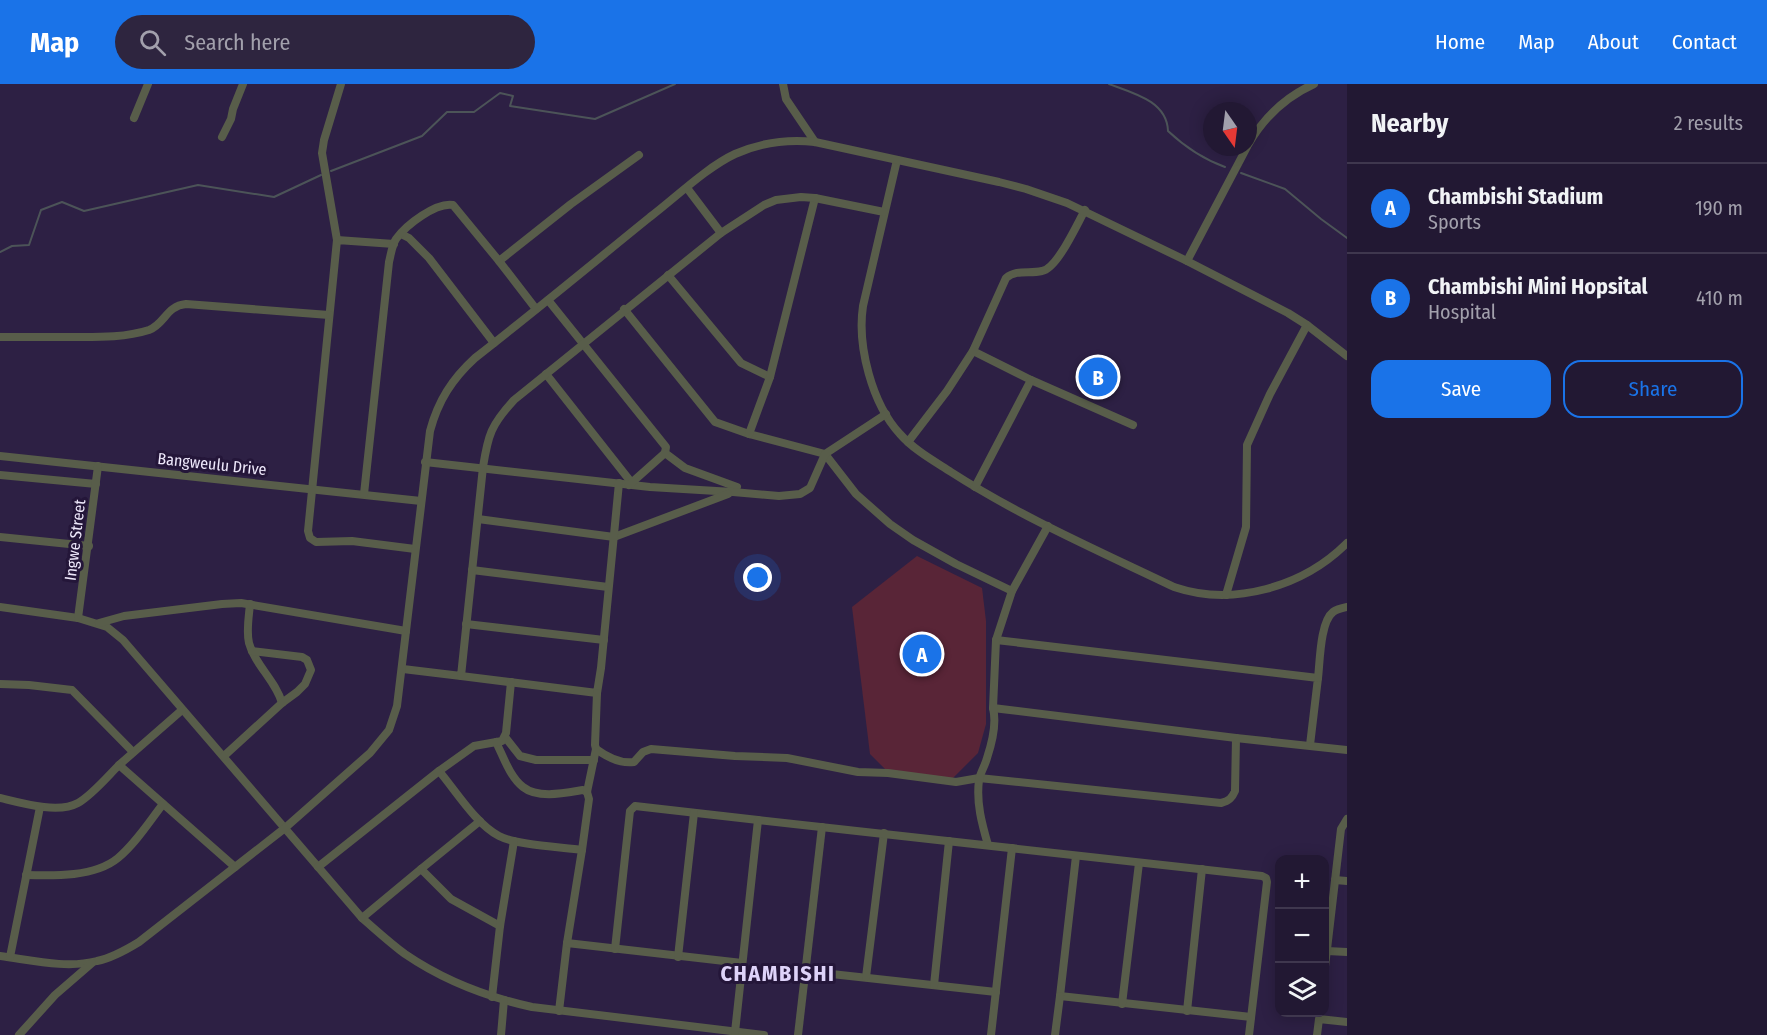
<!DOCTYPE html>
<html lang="en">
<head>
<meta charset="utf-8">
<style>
	:root { --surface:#221833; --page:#2e253f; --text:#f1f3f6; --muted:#a2a0ac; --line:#3f374e; --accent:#1a73e8 }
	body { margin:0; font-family:"Fira Sans Condensed",sans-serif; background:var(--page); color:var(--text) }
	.controls { position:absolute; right:18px; bottom:18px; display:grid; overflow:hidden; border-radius:12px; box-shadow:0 3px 15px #0003 }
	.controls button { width:54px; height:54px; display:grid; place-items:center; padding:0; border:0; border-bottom:2px solid var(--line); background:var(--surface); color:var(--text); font:30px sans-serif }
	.compass { position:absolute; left:1203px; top:18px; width:54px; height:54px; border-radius:50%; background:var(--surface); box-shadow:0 3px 15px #0003; rotate:166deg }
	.you { position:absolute; left:758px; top:494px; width:21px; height:21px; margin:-15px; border:4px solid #fff; border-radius:50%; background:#1a73e8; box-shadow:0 0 0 9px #1a73e833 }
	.badge { display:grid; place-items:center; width:39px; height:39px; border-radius:50%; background:var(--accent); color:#fff; font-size:20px; font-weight:700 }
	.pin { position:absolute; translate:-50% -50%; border:3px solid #fff; box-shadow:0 2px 6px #0006 }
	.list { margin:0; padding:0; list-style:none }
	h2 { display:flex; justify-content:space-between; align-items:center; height:78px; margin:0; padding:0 24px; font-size:26px }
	h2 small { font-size:20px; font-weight:400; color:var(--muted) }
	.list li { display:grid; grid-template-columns:39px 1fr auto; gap:18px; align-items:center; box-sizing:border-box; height:90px; padding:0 24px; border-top:2px solid var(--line) }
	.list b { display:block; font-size:22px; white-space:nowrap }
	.list p { margin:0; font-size:20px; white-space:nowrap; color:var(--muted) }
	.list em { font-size:20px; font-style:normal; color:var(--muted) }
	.actions { display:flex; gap:12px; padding:18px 24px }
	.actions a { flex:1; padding:14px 0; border:2px solid var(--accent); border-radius:18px; text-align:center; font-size:21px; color:var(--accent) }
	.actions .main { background:var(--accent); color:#fff }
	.icon { flex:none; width:33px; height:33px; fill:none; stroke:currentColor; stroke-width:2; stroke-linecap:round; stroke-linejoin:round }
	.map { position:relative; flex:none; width:1347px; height:951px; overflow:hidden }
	header { display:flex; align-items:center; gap:36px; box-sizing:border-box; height:84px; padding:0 30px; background:var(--accent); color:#fff }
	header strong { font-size:28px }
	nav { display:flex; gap:33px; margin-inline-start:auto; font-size:21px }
	.search { width:420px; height:54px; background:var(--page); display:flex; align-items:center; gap:15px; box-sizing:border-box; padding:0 21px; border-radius:33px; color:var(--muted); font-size:22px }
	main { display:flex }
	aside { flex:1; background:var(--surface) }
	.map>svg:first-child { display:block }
</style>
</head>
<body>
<header>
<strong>Map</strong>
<div class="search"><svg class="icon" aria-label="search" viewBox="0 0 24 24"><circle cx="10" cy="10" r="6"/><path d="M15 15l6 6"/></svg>Search here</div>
<nav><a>Home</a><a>Map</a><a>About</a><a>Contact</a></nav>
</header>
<main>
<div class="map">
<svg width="1347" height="951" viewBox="0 0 1347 951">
	<rect width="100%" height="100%" fill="#2d2044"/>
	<!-- park -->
	<path fill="#592537" d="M917,472L982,504L986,537V640L978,669L952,695L887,687L870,670L852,523Z"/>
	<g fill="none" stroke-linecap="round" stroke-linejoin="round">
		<!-- stream -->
		<g stroke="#4c5458" stroke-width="2">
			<path d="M1109,0C1133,9 1167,17 1168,47C1185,63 1203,75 1225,83"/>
			<path d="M331,87L422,52L447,28H474L500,9L513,12L510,22L595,35L675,0"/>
			<path d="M1241,89L1285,105L1321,135L1347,154"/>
			<path d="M0,168L12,162L29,161L41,126L62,118L84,127L198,101L274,113L321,91"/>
		</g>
		<!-- street -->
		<g stroke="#585d4a" stroke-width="8">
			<path d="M783,0L786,15L815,58"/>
			<path d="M134,34L148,0"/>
			<path d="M222,53L231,35L233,25L243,0"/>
			<path d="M1248,61C1264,33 1285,13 1314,0"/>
			<path d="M897,76L863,222C857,262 872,320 900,350C914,366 934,377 951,388C1021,433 1099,467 1174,503C1233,523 1303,503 1347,459"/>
			<path d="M687,104L721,149"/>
			<path d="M401,150L409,154L429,174L494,259"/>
			<path d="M337,156L322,69L324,56L341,0"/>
			<path d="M394,160L337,156L308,447L310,454L316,458L352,457L415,465"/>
			<path d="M499,177L571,120L639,71"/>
			<path d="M1187,177L1247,63"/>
			<path d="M668,191L741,279L770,293"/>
			<path d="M548,216L666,363L665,369L685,384L737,403"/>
			<path d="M624,225L715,338L749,350L825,370L856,410L890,440L913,456L956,480L1012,507"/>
			<path d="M0,253C23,253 47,253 70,253C96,253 124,254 149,246C165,240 166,222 186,220L329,231"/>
			<path d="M973,267L1031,296L1133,341"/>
			<path d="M546,290L631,398"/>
			<path d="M749,350L770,293L815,114"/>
			<path d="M908,358L947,307L973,267L1006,194C1017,185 1029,190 1042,187C1057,185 1077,140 1085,126"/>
			<path d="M0,372L421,417"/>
			<path d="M425,378L650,403L733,408L779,412L800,410L810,404L825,370L886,330"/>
			<path d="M0,391L96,400"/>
			<path d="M629,401L665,369"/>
			<path d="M975,403L1031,296"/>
			<path d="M364,410L389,178C391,170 392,161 396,155C406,141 436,118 453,121L499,177L536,225"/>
			<path d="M478,435L614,453L728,410"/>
			<path d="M0,453L89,462"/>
			<path d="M472,486L608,503"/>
			<path d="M1226,511L1246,443L1247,361L1270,310L1307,241"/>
			<path d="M250,520C249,532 246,547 249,559C255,581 276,597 282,619"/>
			<path d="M0,523L78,534L107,543L123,556L362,834C376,846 390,859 405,870C443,896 487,913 532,923L764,951"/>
			<path d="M78,534L98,382"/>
			<path d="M99,539L124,532L222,520L241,519L406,547"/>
			<path d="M466,540L604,556"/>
			<path d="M996,556L1318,594L1310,661"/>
			<path d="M403,585L461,592L483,383C488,351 491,341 514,316L721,149L764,121L776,116L801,113L815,114L884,128"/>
			<path d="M461,592L597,609L601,584L619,399"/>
			<path d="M1318,594C1320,578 1320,538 1333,528C1337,525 1342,524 1347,523"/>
			<path d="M0,600L29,601L72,606L133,668"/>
			<path d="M597,609L595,661L596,665C607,673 621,680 634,678L643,668L651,665L735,672L787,674L858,688L888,689L956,698L979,694L1221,719C1229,717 1232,714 1235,707L1236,654"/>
			<path d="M993,624L1236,654L1347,666"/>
			<path d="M505,653L520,672L536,676H594"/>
			<path d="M496,658C503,672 510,693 523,703C538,715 565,709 583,706L587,708"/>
			<path d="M224,672L282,619L297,608L305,600L311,586L307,576L302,573L252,567"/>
			<path d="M119,681L182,626"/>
			<path d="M439,687L474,662L502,657L506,649L511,598"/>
			<path d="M0,714C21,719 58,730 78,719C92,711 107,693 119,681L235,783"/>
			<path d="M988,761C982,740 976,719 979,696C980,689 985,682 987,674C992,659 997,640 993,624L996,556L1012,507L1048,442"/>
			<path d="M582,766L589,715L587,708L596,665"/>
			<path d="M1076,772L1060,912L1251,933"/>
			<path d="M318,783L439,687C456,707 476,740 499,752C516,761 561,763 582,766L567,859L559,927"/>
			<path d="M421,785L480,737"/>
			<path d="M26,791C54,792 95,793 118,774C136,759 149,738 163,720"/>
			<path d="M1335,796L1347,797"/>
			<path d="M362,834L421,785L451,815L500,842"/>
			<path d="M567,859L742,879"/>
			<path d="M615,865L630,727L635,722L758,736"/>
			<path d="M1327,867L1347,868"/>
			<path d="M0,872C31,876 66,885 97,877C112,874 126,866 139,858L285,744L370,669L389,646L397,622L430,347C438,317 452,295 475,274C534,228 592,180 650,133C675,114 707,83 735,70C760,59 788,55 815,58L999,98L1026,105L1067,119L1187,177L1288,229L1307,241L1347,272"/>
			<path d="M10,873L40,723"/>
			<path d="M678,873L694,729"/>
			<path d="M804,887L996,908"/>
			<path d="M1324,891L1341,745L1347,735"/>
			<path d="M866,893L884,749"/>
			<path d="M934,901L949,757"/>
			<path d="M492,913L500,842L514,757"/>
			<path d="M1122,920L1139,779"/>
			<path d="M1187,927L1202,785"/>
			<path d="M735,948L758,736L1262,792L1266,794L1267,798L1249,951"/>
			<path d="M19,951L55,911L92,879"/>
			<path d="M501,951L504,916"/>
			<path d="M798,951L822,743"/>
			<path d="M991,951L1012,764"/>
			<path d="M1055,951L1060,912"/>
			<path d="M1317,951L1319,935L1347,938"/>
		</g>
	</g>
	<g text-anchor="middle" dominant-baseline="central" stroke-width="6" stroke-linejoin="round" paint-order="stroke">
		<!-- street labels -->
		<g font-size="16" fill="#eee8fb" stroke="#241639">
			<text transform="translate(212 380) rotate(6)">Bangweulu Drive</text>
			<text transform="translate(75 456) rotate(-83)">Ingwe Street</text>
		</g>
		<!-- district labels -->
		<g font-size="22" font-weight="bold" letter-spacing="1.5" fill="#ded3f9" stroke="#241639">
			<text x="778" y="889">CHAMBISHI</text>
		</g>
	</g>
</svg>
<div class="controls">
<button>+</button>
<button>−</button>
<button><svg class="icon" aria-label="layers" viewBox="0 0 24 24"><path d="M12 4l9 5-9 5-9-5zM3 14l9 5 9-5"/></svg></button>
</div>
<svg class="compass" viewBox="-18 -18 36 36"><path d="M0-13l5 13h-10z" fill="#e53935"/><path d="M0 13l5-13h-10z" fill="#a2a0ac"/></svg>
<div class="you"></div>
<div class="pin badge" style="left:922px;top:570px">A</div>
<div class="pin badge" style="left:1098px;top:293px">B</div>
</div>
<aside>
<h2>Nearby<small>2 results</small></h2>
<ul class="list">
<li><span class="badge">A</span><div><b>Chambishi Stadium</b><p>Sports</p></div><em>190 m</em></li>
<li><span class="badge">B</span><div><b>Chambishi Mini Hopsital</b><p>Hospital</p></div><em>410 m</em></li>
</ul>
<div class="actions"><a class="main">Save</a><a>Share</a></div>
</aside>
</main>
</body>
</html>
